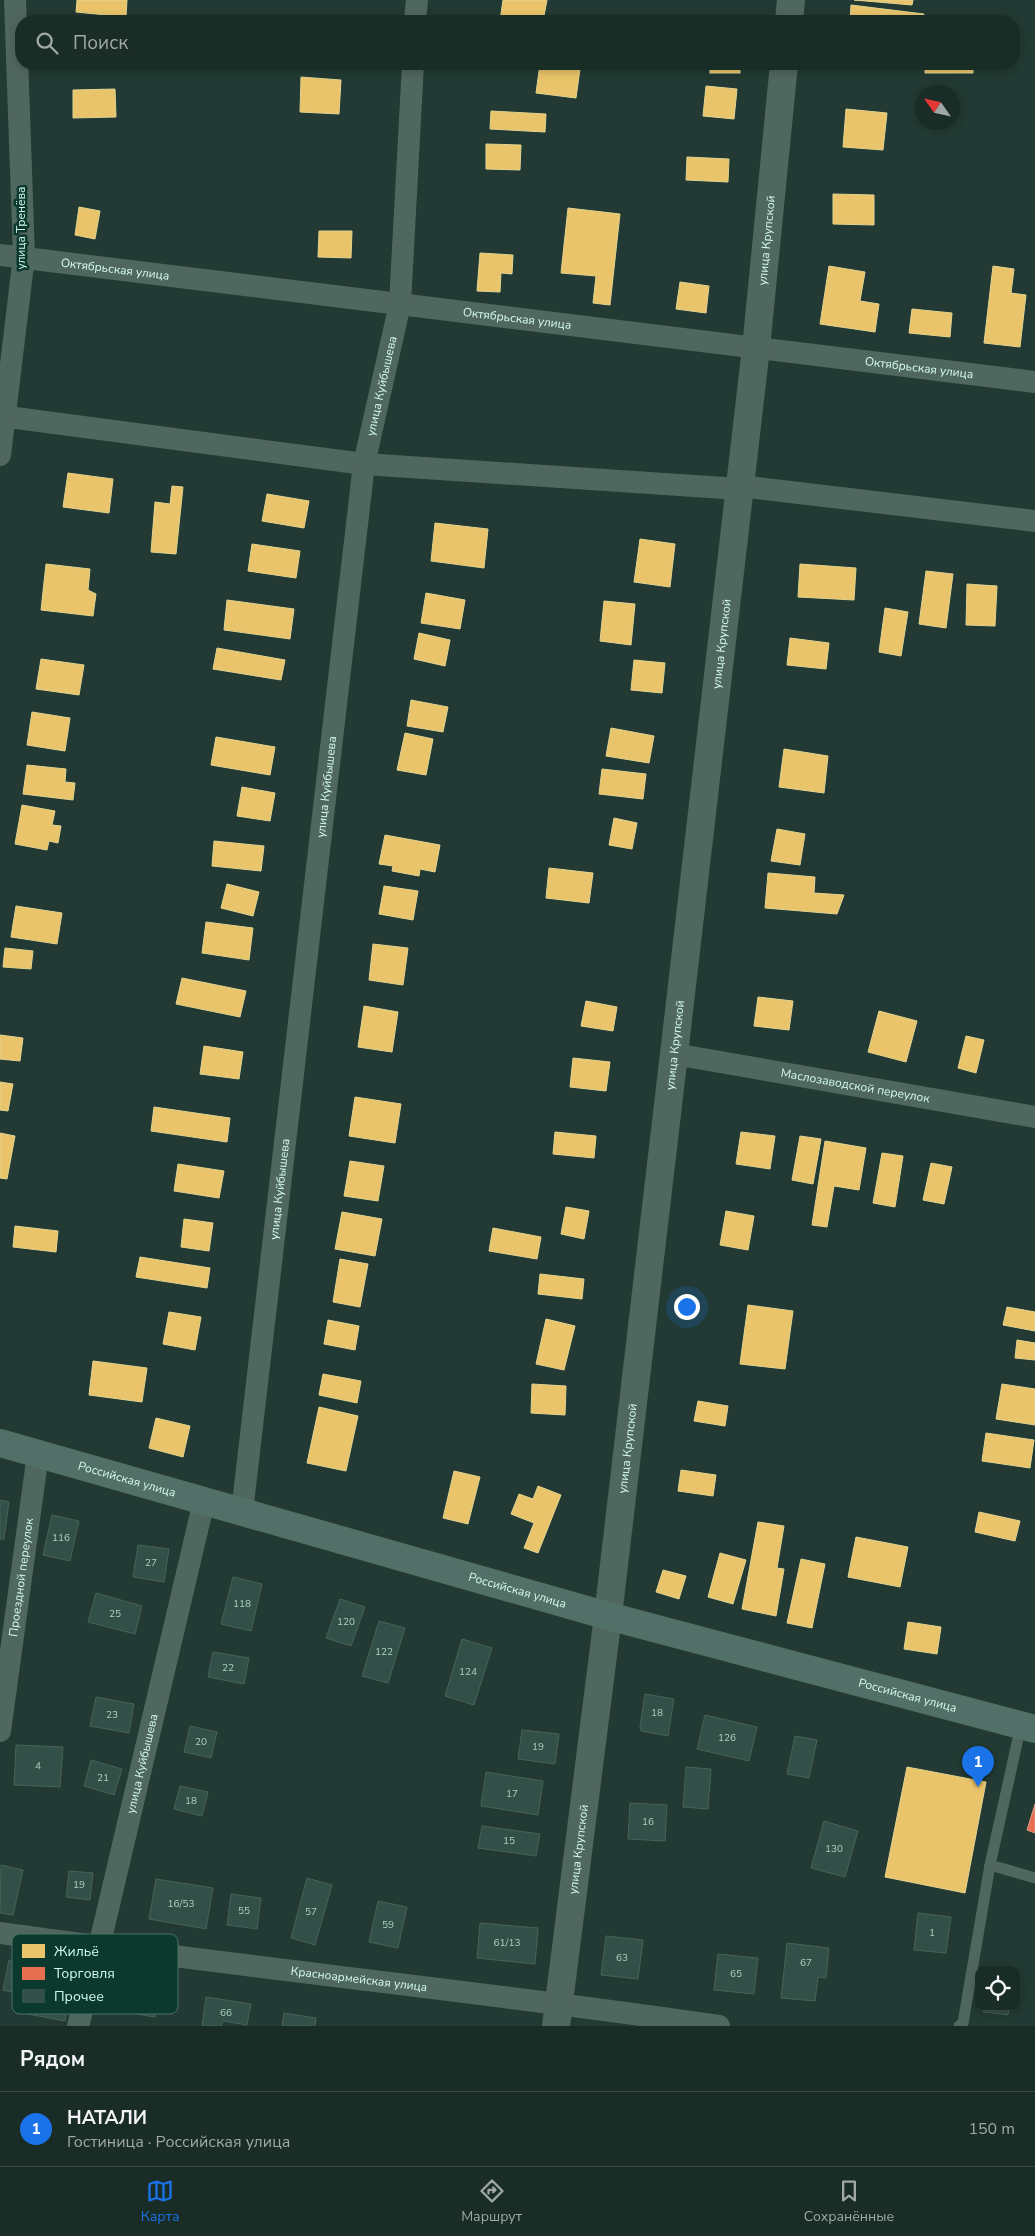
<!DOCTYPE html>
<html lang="ru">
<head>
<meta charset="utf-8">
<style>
	:root { --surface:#1a2c26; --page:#273832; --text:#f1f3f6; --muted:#9fa7a7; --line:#384843; --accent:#1a73e8 }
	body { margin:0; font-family:"Nunito Sans",sans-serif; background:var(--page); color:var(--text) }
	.controls { position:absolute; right:15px; bottom:15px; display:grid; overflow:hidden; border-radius:10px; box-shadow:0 2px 8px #0003 }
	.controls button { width:45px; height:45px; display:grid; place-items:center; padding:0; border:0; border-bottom:1px solid var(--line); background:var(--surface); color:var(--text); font:25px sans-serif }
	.compass { position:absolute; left:915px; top:85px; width:45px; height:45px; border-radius:50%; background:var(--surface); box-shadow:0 2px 8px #0003; rotate:304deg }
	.you { position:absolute; left:686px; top:1306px; width:18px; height:18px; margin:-12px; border:4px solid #fff; border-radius:50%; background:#1a73e8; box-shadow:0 0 0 8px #1a73e833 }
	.badge { display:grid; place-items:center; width:32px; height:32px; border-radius:50%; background:var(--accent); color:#fff; font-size:16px; font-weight:700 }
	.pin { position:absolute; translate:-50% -41px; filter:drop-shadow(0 1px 2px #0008) }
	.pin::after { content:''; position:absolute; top:26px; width:18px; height:15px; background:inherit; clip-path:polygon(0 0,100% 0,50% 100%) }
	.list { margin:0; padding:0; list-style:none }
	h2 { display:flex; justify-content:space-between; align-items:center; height:65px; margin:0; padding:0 20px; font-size:21px }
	h2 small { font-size:16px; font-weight:400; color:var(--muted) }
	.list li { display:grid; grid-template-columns:32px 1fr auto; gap:15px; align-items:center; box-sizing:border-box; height:75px; padding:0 20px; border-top:1px solid var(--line) }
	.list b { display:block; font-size:19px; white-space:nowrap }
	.list p { margin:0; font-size:16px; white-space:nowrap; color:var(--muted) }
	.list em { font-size:16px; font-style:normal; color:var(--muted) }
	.icon { flex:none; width:28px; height:28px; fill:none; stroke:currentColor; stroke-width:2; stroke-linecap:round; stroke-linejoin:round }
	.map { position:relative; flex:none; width:1035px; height:2026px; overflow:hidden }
	.search { position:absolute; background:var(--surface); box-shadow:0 2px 8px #0003; left:15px; right:15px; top:15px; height:55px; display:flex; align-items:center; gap:12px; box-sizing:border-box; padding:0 18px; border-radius:20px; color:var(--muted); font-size:19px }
	.sheet { height:140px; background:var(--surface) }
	nav { display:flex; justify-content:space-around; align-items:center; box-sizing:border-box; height:70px; border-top:1px solid var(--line); background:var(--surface); font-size:14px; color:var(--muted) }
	nav a { display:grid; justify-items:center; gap:2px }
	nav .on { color:var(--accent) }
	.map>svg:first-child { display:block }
</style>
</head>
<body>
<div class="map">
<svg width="1035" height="2026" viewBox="0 0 1035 2026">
	<rect width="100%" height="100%" fill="#223a33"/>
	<!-- homes -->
	<g fill="#e9c46a" stroke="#e2d491">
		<path d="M77,0H127L126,17L76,12Z"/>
		<path d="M503,0H547L543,21H500Z"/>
		<path d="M854,0H913L912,5Z"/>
		<path d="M851,5L924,14L923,21H850Z"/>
		<path d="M540,64L580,69L576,98L536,93Z"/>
		<rect x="710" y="64" width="30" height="9"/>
		<rect x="925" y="64" width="48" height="9"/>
		<path d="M301,77L341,80L339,114L300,112Z"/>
		<path d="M706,86L737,89L734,119L703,116Z"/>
		<path d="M115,89L116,117L73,118V90Z"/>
		<path d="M846,109L887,113L883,150L843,147Z"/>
		<path d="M491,111L546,114L545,132L490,129Z"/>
		<path d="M486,144L521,145L520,170L486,169Z"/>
		<path d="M687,157L729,159L728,182L686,180Z"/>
		<path d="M833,194L874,195V225L833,224Z"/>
		<path d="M79,207L100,211L95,239L75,235Z"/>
		<path d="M568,208L620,214L610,305L593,303L596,276L561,273Z"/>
		<path d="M319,231H352L351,258L318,257Z"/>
		<path d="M480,253L513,255L512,274L501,273L500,292L477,291Z"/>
		<path d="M829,266L865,272L860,301L879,304L875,332L820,324Z"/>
		<path d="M993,266L1014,269L1011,293L1026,295L1020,347L984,343Z"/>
		<path d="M680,282L709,286L706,313L676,309Z"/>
		<path d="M912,309L952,313L950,337L909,333Z"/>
		<path d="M68,473L113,479L109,513L63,507Z"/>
		<path d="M172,486L183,487L176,554L151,552L155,502L170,504Z"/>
		<path d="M267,494L309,501L304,528L262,521Z"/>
		<path d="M435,523L488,529L484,568L431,561Z"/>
		<path d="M640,539L675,544L670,587L634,582Z"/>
		<path d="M252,544L300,551L296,578L248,571Z"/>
		<path d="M46,564L90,569L88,590L96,594L93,616L41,610Z"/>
		<path d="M800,564L856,568L854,600L798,597Z"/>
		<path d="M926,571L953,574L946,628L919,624Z"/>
		<path d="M967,584L997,586L995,626L966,625Z"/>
		<path d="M426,593L465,600L460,629L421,623Z"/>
		<path d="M227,600L294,609L290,639L224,630Z"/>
		<path d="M604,601L635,604L631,645L600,641Z"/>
		<path d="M885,608L908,612L901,656L879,652Z"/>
		<path d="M419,633L450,640L445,666L414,659Z"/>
		<path d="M790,638L829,643L826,669L787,665Z"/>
		<path d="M217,648L285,660L281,680L213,669Z"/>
		<path d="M41,659L84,665L79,695L36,689Z"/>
		<path d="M634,660L665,663L662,693L631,690Z"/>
		<path d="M411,700L448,707L443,732L407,726Z"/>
		<path d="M32,712L70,718L65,751L27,745Z"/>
		<path d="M611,728L654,736L649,763L606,756Z"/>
		<path d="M405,733L433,739L426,775L397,770Z"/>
		<path d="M216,737L275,747L270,775L211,765Z"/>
		<path d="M784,749L828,756L824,793L779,787Z"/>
		<path d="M27,765L66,769L65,782L75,783L73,800L23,794Z"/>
		<path d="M602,769L646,774L643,799L599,794Z"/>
		<path d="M242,787L275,793L270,821L237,816Z"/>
		<path d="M22,805L55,811L52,825L61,826L58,843L49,841L47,850L15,844Z"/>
		<path d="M614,818L637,823L632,849L609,845Z"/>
		<path d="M777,829L805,834L800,865L771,861Z"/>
		<path d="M385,835L440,845L435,872L420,869L419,876L392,871L393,866L379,864Z"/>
		<path d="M214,841L264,846L261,871L212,866Z"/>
		<path d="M549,868L593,873L589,903L546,898Z"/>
		<path d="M768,873L815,877L814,893L844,895L837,914L765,908Z"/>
		<path d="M227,884L259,892L253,916L221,908Z"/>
		<path d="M384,886L418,891L413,920L379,914Z"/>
		<path d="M16,906L62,913L57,944L11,937Z"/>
		<path d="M206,922L253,928L249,960L202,953Z"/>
		<path d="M373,944L408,948L403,985L369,980Z"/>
		<path d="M5,948L33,951L31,969L3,967Z"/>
		<path d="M182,978L246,991L240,1017L176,1004Z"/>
		<path d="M758,997L793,1001L789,1030L754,1026Z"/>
		<path d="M586,1001L617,1007L613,1031L581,1026Z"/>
		<path d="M364,1006L398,1012L392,1052L358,1047Z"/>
		<path d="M879,1011L917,1021L906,1062L868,1052Z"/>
		<path d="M0,1035L23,1038L20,1061L0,1059Z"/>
		<path d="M966,1036L984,1040L976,1073L958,1068Z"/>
		<path d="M204,1046L243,1052L239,1079L200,1074Z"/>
		<path d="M573,1058L610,1062L606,1091L570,1087Z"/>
		<path d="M0,1082L13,1084L8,1111L0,1110Z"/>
		<path d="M355,1097L401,1104L395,1143L349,1136Z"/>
		<path d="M154,1107L230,1118L227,1142L151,1131Z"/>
		<path d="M555,1132L596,1136L594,1158L553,1154Z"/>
		<path d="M741,1132L775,1136L770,1169L736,1164Z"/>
		<path d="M0,1133L15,1136L7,1179L0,1178Z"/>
		<path d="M800,1136L821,1139L813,1184L792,1180Z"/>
		<path d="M825,1141L866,1148L859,1190L834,1186L827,1227L812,1225Z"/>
		<path d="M882,1153L903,1156L895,1207L873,1203Z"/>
		<path d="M350,1161L384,1166L378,1201L344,1196Z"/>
		<path d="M931,1163L952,1167L944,1204L923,1200Z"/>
		<path d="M178,1164L224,1171L219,1198L174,1191Z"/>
		<path d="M566,1207L589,1211L584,1239L561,1234Z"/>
		<path d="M726,1211L754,1216L748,1250L720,1245Z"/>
		<path d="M342,1212L382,1219L375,1256L335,1249Z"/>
		<path d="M184,1219L213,1223L209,1251L181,1247Z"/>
		<path d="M15,1226L58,1231L56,1252L13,1247Z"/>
		<path d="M493,1228L541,1237L537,1259L489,1251Z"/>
		<path d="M140,1257L210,1268L207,1288L136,1277Z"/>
		<path d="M340,1259L368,1264L360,1307L333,1302Z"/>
		<path d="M540,1274L584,1279L582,1299L538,1294Z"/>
		<path d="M748,1305L793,1311L785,1369L740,1364Z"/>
		<path d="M1007,1307L1035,1312V1331L1003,1325Z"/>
		<path d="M169,1312L201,1317L195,1350L163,1344Z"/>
		<path d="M546,1319L575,1326L564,1370L536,1364Z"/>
		<path d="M328,1320L359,1326L355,1350L324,1344Z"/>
		<path d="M1017,1340L1035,1343V1360L1015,1358Z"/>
		<path d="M93,1361L147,1368L142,1402L89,1395Z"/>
		<path d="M323,1374L361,1381L357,1403L319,1395Z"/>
		<path d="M532,1384L566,1386L565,1415L531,1413Z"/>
		<path d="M1002,1384L1035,1389V1425L996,1419Z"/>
		<path d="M698,1401L728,1406L725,1426L694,1421Z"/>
		<path d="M319,1407L358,1416L346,1471L307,1463Z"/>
		<path d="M156,1418L190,1426L183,1457L149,1448Z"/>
		<path d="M986,1433L1034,1440L1030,1468L982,1461Z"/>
		<path d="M681,1470L716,1475L713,1496L678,1491Z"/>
		<path d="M454,1471L480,1477L468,1524L443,1518Z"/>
		<path d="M538,1486L561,1495L538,1553L524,1548L534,1523L511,1514L519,1494L533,1499Z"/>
		<path d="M979,1512L1020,1521L1015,1541L975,1532Z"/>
		<path d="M758,1522L784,1526L777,1568L784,1569L776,1616L742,1609Z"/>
		<path d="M856,1537L908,1547L900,1587L848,1577Z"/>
		<path d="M720,1553L746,1560L733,1604L708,1597Z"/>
		<path d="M801,1559L825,1564L812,1628L787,1623Z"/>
		<path d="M663,1570L686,1576L679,1599L656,1592Z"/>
		<path d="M908,1622L941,1627L937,1654L904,1649Z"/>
		<path d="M907,1767L986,1782L965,1893L885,1877Z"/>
	</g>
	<!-- shops -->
	<path fill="#e76f51" stroke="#e19980" d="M1035,1804V1833L1027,1830Z"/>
	<!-- building -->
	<g fill="#335048" stroke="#47625a">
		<path d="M0,1500L9,1502L4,1539H0Z"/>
		<path d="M52,1515L79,1521L70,1561L43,1555Z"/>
		<path d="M138,1545L169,1549L164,1582L133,1577Z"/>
		<path d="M233,1577L262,1584L251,1631L221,1624Z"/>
		<path d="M96,1593L142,1606L135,1634L88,1622Z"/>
		<path d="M340,1599L365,1607L351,1646L326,1638Z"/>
		<path d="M379,1621L405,1628L388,1683L362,1676Z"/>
		<path d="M462,1639L492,1648L474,1705L445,1696Z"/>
		<path d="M213,1652L249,1658L244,1684L208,1677Z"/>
		<path d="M645,1694L674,1699L668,1736L641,1731L640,1727Z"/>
		<path d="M96,1697L134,1704L129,1733L90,1726Z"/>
		<path d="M705,1715L757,1727L749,1761L697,1749Z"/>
		<path d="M190,1726L217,1732L211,1758L184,1752Z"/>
		<path d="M522,1730L559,1734L555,1764L518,1759Z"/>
		<path d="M795,1736L817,1740L809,1778L787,1774Z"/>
		<path d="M16,1745L63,1747L60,1787L14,1785Z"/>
		<path d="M91,1760L122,1769L114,1795L84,1786Z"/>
		<path d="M686,1767L711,1769L708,1809L683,1807Z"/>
		<path d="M486,1772L543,1781L538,1815L481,1806Z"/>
		<path d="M180,1786L208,1792L202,1816L174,1809Z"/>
		<path d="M630,1803L667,1805L665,1841L628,1839Z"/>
		<path d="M824,1821L858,1831L845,1877L811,1868Z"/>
		<path d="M482,1826L540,1834L536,1856L478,1848Z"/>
		<path d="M1,1865L23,1870L13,1915L0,1913Z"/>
		<path d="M69,1871L93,1873L90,1900L66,1897Z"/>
		<path d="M307,1878L332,1885L315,1945L291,1938Z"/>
		<path d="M156,1879L213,1888L206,1929L149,1919Z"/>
		<path d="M231,1894L261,1898L257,1929L227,1925Z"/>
		<path d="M378,1901L407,1907L398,1948L369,1942Z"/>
		<path d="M918,1913L951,1917L946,1953L914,1950Z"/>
		<path d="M480,1923L538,1928L535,1964L477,1958Z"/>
		<path d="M606,1936L643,1940L638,1979L601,1975Z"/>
		<path d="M787,1943L829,1948L826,1978L818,1977L815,2001L781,1998Z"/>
		<path d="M718,1954L758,1958L754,1994L714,1990Z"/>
		<path d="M9,1960L74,1972L65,2021L23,2013L33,1996L3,1990Z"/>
		<path d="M128,1985L159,1989L155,2017L124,2012Z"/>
		<path d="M206,1997L251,2004L247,2025L223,2021L221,2026H202Z"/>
		<path d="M984,2007H1009L1008,2015L983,2012Z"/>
		<path d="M284,2013L316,2018L315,2026H282Z"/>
	</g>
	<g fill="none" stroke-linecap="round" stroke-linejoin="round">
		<!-- service -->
		<g stroke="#506760" stroke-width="11">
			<path d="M990,1865L1035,1878"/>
			<path d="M959,2026L963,2023L990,1865L1021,1725"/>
		</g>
		<!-- minor -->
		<g stroke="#506760" stroke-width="22">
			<path d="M415,21L417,0"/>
			<path id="s1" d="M0,255L1035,382"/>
			<path d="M0,416L364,464L739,489"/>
			<path d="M0,455L24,256L15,0"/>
			<path d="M740,486L1035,521"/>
			<path id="s2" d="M674,1054L1035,1117"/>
			<path id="s3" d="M242,1512L364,464L400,304L413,64"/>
			<path id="s4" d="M0,1731L38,1454"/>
			<path id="s5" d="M0,1933C239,1967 480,1991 719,2026"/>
			<path id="s6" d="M78,2026L99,1947L204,1501"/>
		</g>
		<!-- tertiary -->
		<g stroke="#506760" stroke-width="28">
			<path d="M789,21L791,0"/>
			<path id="s7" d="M556,2026L608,1616L674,1054L756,348L784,64"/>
		</g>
		<!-- secondary -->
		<path stroke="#527067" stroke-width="28" id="s8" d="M0,1443L608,1616L1035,1729"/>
	</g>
	<g text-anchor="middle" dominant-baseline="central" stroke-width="5" stroke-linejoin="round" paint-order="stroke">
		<!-- number labels -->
		<g font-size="10" fill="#abd0c3">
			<text x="61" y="1538">116</text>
			<text x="151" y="1563">27</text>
			<text x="242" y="1604">118</text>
			<text x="115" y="1614">25</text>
			<text x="346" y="1622">120</text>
			<text x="384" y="1652">122</text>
			<text x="228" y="1668">22</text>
			<text x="468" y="1672">124</text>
			<text x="657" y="1713">18</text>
			<text x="112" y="1715">23</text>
			<text x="727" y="1738">126</text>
			<text x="201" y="1742">20</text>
			<text x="538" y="1747">19</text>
			<text x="38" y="1766">4</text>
			<text x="103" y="1778">21</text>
			<text x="512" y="1794">17</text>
			<text x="191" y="1801">18</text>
			<text x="648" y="1822">16</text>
			<text x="509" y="1841">15</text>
			<text x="834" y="1849">130</text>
			<text x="79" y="1885">19</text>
			<text x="181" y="1904">16/53</text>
			<text x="244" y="1911">55</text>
			<text x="311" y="1912">57</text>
			<text x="388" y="1925">59</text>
			<text x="932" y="1933">1</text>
			<text x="507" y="1943">61/13</text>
			<text x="622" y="1958">63</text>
			<text x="806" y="1963">67</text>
			<text x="736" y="1974">65</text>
			<text x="226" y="2013">66</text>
		</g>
		<!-- street labels -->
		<g font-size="12" fill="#d3faec" stroke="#0c392d">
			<text transform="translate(21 228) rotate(-90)">улица Тренёва</text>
			<text stroke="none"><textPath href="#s7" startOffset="1798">улица Крупской</textPath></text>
			<text stroke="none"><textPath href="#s1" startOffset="116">Октябрьская улица</textPath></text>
			<text stroke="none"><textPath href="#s1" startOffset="521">Октябрьская улица</textPath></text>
			<text stroke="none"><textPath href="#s1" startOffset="926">Октябрьская улица</textPath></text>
			<text stroke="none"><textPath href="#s3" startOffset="1135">улица Куйбышева</textPath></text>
			<text stroke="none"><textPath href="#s7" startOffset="1392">улица Крупской</textPath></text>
			<text stroke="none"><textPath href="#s3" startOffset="730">улица Куйбышева</textPath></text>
			<text stroke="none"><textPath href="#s7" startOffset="988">улица Крупской</textPath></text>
			<text stroke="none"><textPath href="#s2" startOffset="184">Маслозаводской переулок</textPath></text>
			<text stroke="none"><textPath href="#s3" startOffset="325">улица Куйбышева</textPath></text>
			<text stroke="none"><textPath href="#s7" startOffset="582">улица Крупской</textPath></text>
			<text stroke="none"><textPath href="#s8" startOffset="132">Российская улица</textPath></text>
			<text stroke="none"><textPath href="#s4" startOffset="155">Проездной переулок</textPath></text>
			<text stroke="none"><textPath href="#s8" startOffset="538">Российская улица</textPath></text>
			<text stroke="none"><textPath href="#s8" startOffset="942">Российская улица</textPath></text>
			<text stroke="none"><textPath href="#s6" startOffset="270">улица Куйбышева</textPath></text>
			<text stroke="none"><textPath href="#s7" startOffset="178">улица Крупской</textPath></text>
			<text stroke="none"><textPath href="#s5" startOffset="362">Красноармейская улица</textPath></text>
		</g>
	</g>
	<!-- legend -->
	<rect x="12" y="1934" width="166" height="80" rx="8" fill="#0c392d" stroke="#487366" stroke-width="1"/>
	<rect x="22" y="1944" width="23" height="14" fill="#e9c46a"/>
	<rect x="22" y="1967" width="23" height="13" fill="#e76f51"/>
	<rect x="22" y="1989" width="23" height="14" fill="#335048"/>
	<g font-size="14" fill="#d3faec">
		<text x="54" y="1956">Жильё</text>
		<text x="54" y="1978">Торговля</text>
		<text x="54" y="2001">Прочее</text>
	</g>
</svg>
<div class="controls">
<button><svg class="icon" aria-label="locate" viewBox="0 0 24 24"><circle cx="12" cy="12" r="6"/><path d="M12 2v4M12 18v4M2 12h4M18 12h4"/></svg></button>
</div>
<svg class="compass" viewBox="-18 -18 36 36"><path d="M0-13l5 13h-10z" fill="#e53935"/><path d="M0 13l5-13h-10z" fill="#9fa7a7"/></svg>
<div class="you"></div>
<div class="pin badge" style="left:978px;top:1787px">1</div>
<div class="search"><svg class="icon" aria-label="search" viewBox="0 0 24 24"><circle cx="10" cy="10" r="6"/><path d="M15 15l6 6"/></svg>Поиск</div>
</div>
<section class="sheet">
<h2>Рядом<small></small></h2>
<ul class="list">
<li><span class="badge">1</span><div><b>НАТАЛИ</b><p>Гостиница · Российская улица</p></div><em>150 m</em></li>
</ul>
</section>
<nav>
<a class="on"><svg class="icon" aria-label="map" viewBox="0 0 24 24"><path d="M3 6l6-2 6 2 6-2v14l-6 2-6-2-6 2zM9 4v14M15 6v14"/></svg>Карта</a>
<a><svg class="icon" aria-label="directions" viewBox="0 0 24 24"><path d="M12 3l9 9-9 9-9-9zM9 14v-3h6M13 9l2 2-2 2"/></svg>Маршрут</a>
<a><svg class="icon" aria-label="saved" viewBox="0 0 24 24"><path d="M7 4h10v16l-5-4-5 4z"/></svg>Сохранённые</a>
</nav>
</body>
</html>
